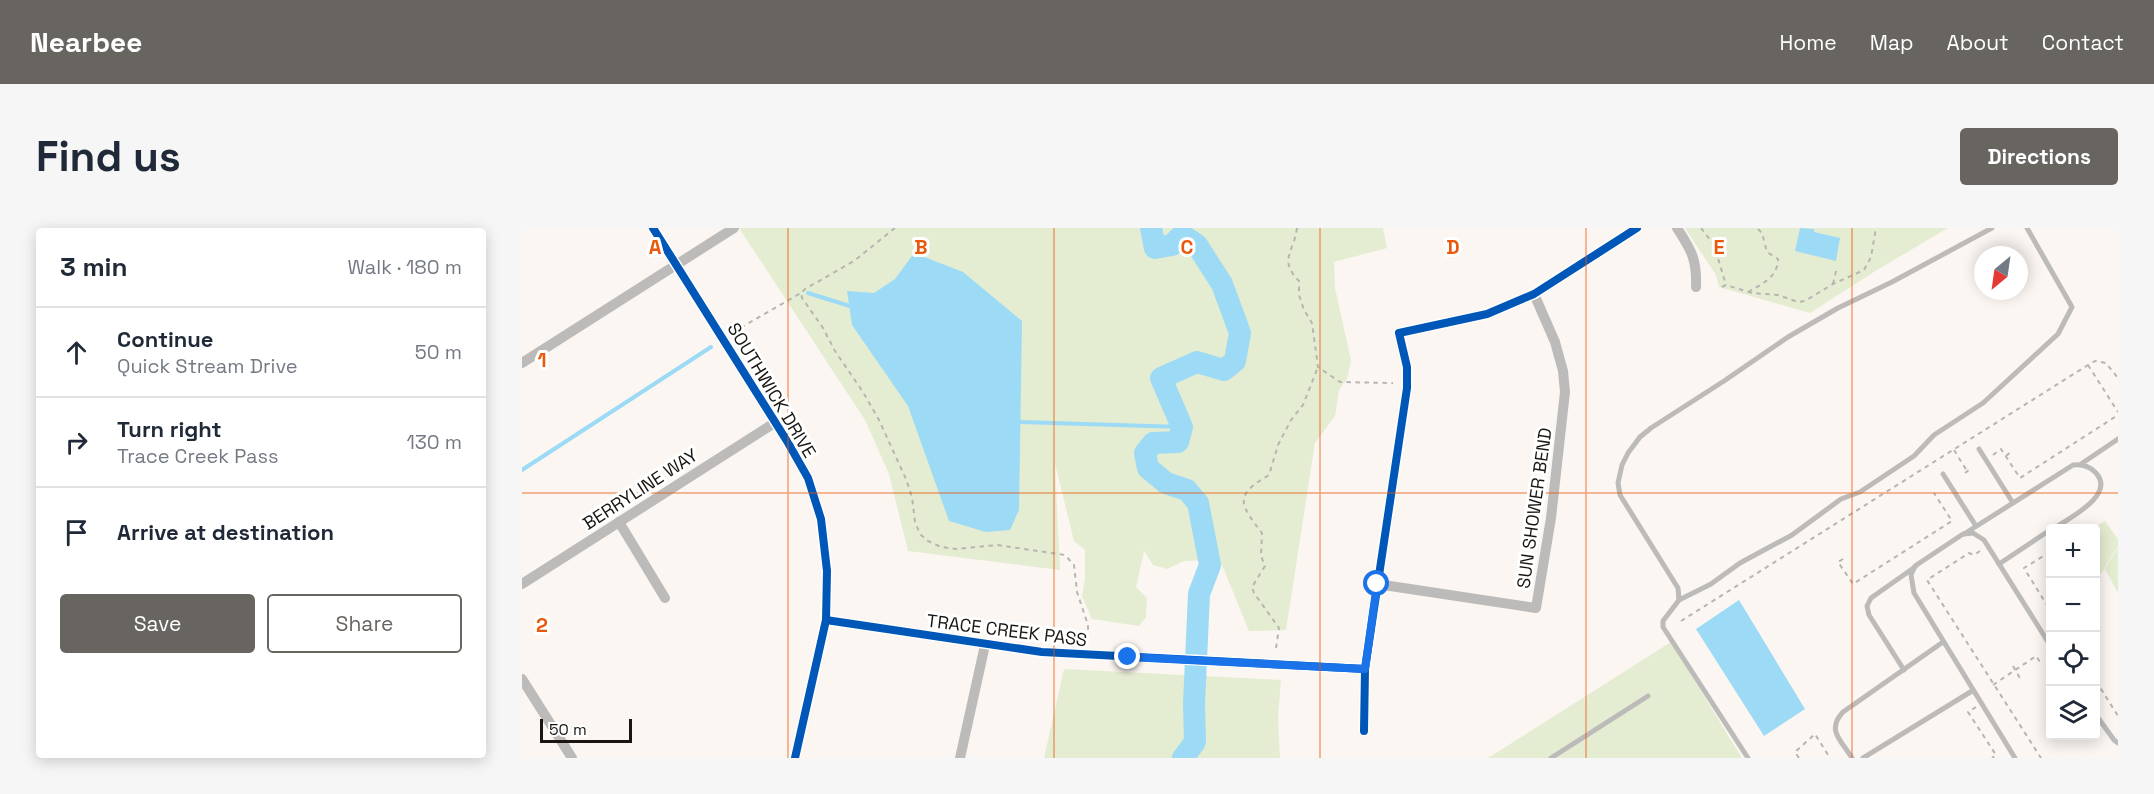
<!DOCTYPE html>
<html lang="en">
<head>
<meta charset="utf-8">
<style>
	:root { --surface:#fff; --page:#f6f6f7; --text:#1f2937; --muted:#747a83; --line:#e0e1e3; --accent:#686460 }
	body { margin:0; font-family:"Space Grotesk",sans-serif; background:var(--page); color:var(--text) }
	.controls { position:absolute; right:18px; bottom:18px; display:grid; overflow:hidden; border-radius:6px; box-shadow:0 3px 15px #0003 }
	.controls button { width:54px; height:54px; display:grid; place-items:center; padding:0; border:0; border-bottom:2px solid var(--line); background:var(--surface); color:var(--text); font:30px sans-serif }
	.compass { position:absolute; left:1452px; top:18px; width:54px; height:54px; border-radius:50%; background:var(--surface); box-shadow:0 3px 15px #0003; rotate:209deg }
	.scale { position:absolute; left:18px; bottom:15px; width:92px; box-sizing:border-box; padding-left:6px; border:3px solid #191612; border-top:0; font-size:16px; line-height:21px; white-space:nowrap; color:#191612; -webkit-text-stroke:4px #fff; paint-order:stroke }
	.stop { position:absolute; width:18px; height:18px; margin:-14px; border:4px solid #1a73e8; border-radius:50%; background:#fff }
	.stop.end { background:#1a73e8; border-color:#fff; box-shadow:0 2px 6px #0008 }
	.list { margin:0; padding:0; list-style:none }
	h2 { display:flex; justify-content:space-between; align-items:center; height:78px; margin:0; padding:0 24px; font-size:26px }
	h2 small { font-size:20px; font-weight:400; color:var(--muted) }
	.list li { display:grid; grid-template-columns:39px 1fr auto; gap:18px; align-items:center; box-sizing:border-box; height:90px; padding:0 24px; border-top:2px solid var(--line) }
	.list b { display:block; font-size:22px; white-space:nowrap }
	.list p { margin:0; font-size:20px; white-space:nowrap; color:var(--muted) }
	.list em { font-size:20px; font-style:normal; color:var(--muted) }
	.actions { display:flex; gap:12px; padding:18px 24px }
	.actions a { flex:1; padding:14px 0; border:2px solid var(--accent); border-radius:6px; text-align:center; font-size:21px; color:var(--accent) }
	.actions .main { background:var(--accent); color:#fff }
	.icon { flex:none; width:33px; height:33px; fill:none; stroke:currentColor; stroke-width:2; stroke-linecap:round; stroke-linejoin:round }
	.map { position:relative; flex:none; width:1596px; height:530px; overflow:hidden; border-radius:6px }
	header { display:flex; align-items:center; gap:36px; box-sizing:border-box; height:84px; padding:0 30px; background:var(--accent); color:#fff }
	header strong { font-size:28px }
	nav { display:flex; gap:33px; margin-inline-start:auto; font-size:21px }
	.intro { display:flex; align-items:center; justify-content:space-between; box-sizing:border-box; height:144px; padding:0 36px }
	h1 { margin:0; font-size:42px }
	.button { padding:15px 27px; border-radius:6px; background:var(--accent); color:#fff; font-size:21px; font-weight:700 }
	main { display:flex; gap:36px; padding:0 36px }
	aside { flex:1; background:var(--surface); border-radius:6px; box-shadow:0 3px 15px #0003 }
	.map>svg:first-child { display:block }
</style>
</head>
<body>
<header>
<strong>Nearbee</strong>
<nav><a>Home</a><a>Map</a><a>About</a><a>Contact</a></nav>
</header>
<div class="intro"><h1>Find us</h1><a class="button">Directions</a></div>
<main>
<aside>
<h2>3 min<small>Walk · 180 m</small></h2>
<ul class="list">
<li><svg class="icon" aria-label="ahead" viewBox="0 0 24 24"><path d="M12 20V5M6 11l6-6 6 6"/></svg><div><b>Continue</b><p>Quick Stream Drive</p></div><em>50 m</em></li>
<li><svg class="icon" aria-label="right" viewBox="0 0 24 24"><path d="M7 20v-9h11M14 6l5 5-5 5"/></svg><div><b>Turn right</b><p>Trace Creek Pass</p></div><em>130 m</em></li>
<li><svg class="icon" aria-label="arrive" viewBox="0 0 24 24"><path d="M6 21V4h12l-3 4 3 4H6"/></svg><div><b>Arrive at destination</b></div></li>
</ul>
<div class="actions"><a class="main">Save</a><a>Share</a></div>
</aside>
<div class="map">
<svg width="1596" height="530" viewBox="0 0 1596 530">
	<rect width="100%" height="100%" fill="#fbf6f1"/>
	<!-- green -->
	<g fill="#e4edd1">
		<path d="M217,0H861L865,20L812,34L813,60L829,132L825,151L817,162L813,188L793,215L764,402L727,403L700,337L693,332L662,333L645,341L631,337L622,323L614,359L625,370L624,389L617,398L570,391L560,368L563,349V322L552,313L533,236L538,342L386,323L367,246L343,192Z"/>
		<path d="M1163,0H1426L1355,42L1288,85L1197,59L1194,47Z"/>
		<path d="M1583,293L1596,311V318L1574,354V301L1571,300Z"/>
		<path d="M1596,319V365L1583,341Z"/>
		<path d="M1149,414L1220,530H966Z"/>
		<path d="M542,441L759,452L756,489L758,530H522Z"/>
	</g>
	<!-- water -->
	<g fill="#9cdaf5">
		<path d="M1278,0L1292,1V4L1318,10L1314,33L1273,23Z"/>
		<path d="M392,25L441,44L500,93L497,282L488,302L464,304L427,293L386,178L330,97L325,63L352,65L373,51Z"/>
		<path d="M1217,372L1283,481L1242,508L1174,401Z"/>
	</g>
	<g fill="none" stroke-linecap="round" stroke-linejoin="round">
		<!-- stream -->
		<g stroke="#9cdaf5" stroke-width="4">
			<path d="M286,65L331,79"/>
			<path d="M495,192L498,194L660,199"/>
			<path d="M0,242L189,119"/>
		</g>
		<!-- river -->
		<path stroke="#9cdaf5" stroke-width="22" d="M629,0L633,20L650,17L660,7L675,17L700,56L718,105L713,133L702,142L675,134L639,150L660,199L656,214L631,215L623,225L626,240L644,255L665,262L676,275L688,337L677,366L672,476L673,514L661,530"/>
		<!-- path -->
		<g stroke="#b7b5b2" stroke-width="2" stroke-dasharray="4.5 4.5" stroke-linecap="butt">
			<path d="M373,0L332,33L283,61L279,65L280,70L301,100L313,123L341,164L357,192L384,251L390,269L393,294L398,306L406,313L419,319L434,321L475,317L543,327L552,337L555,364L566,397V410"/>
			<path d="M775,0C772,24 756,32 777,53V67L782,82L790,95L796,139L818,154L871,155"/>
			<path d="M1179,0L1192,17L1204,57"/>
			<path d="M1311,56L1315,39"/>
			<path d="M1200,59L1204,57L1230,65L1256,67L1276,74L1283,73L1311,56L1342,42L1349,29L1354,0"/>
			<path d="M1226,64C1240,56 1256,49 1256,31L1245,24L1240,5L1235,0"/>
			<path d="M211,104L279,65"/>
			<path d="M1566,137L1596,184"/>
			<path d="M1432,222L1445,243"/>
			<path d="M1471,227L1479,221L1498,250L1596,187"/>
			<path d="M1484,228L1490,223"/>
			<path d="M1443,245L1448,241"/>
			<path d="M1458,323L1452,327L1447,325L1405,352L1519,530"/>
			<path d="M1528,324L1502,340L1528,382"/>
			<path d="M1321,331L1316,334L1331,356L1430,293L1412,265"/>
			<path d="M1159,393L1566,137L1573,133L1584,135L1596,150"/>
			<path d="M754,420L757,400L732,365L730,359L743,338L739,328L740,305C718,276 711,268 747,247L756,217L769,192L781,177L796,139"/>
			<path d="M1491,438L1499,452"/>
			<path d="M1574,453L1596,488"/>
			<path d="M1471,457L1514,428L1518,434"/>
			<path d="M1454,479L1446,484L1474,527L1470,530"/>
			<path d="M1277,530L1273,524L1293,506L1308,530"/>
		</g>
		<!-- lane -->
		<g stroke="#bdbbba" stroke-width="5">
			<path d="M1457,221L1491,275"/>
			<path d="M1559,236L1596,211"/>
			<path d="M1421,246L1454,298"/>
			<path d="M1442,306L1551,237C1559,236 1567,238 1573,244C1596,267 1545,291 1531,301"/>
			<path d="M1477,336L1528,302"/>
			<path d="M1157,372L1189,356L1218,335L1270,307L1319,271L1338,264L1392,228L1412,207L1461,175L1536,106L1550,79L1505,0"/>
			<path d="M1382,442L1347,387L1345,378L1349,370L1393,339"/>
			<path d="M1574,487L1592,512L1596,515"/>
			<path d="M1029,530L1126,468"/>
			<path d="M1226,530L1141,399V393L1157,372L1156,360L1098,267L1096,255L1100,237L1106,225L1118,209L1129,200L1202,153L1266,109L1316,80L1370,54L1470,0"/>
			<path d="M1330,530C1319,512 1304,502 1321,484L1421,414"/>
			<path d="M1341,530L1450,463"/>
			<path d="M1493,530L1392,365L1389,347L1393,338L1441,306L1451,305L1462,312L1528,417"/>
		</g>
		<!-- street -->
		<g stroke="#bdbbba" stroke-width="10">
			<path d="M131,0L265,213L286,250L299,291L305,343L304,392L273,530"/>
			<path d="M1155,0C1170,23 1175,32 1174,59"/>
			<path d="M0,135L212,0"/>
			<path d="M97,294L143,370"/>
			<path d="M0,356L254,194"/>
			<path d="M855,356L1014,380L1029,290L1043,164L1041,143L1033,114L1012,66"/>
			<path d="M304,392L520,424L843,441"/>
			<path d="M0,451L50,530"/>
			<path d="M842,503L843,441L885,160V139L877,105L965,86L1012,66L1115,0"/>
			<path d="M438,530L463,417"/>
		</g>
		<defs>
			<g id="cycleway">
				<path d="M131,0L265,213L286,250L299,291L305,343L304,392L273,530"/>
				<path d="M304,392L520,424L843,441"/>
				<path d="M842,503L843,441L885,160V139L877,105L965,86L1012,66L1115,0"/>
			</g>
		</defs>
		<!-- cycleway casing -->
		<use href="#cycleway" stroke="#fff" stroke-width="11"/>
		<!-- cycleway -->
		<use href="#cycleway" stroke="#0057b8" stroke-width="8"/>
	</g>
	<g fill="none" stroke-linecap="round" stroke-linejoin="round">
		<!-- route -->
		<path stroke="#1a73e8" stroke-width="8" d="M606,429L843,441L855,356"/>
	</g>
	<!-- grid -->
	<path fill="none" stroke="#e8590c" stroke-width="1.5" stroke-opacity="0.55" d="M266,0V530M532,0V530M798,0V530M1064,0V530M1330,0V530M0,265H1596"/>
	<g text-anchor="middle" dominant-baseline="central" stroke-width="6" stroke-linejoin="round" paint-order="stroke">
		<!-- street labels -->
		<g font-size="18" fill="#191612" stroke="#fff">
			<text transform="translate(250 162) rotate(59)">SOUTHWICK DRIVE</text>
			<text transform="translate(118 261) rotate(-33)">BERRYLINE WAY</text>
			<text transform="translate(1012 280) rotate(-82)">SUN SHOWER BEND</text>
			<text transform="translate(485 402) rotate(7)">TRACE CREEK PASS</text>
		</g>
	</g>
	<g font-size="20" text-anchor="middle" font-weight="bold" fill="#e8590c" stroke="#fff" stroke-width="6" stroke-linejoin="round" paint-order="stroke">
		<text x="133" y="26">A</text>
		<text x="399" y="26">B</text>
		<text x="665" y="26">C</text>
		<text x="931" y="26">D</text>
		<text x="1197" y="26">E</text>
		<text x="20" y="139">1</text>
		<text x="20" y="404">2</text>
	</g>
</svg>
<div class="controls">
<button>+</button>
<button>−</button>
<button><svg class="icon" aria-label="locate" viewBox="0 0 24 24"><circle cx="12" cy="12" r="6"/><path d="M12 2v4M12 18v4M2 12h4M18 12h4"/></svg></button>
<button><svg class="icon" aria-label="layers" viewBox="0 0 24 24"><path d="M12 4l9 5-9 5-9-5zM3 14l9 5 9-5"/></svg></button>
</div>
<svg class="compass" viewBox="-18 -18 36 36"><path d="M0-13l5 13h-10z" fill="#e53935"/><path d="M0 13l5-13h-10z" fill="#747a83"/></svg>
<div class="scale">50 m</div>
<div class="stop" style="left:855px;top:356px"></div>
<div class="stop end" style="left:606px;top:429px"></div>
</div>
</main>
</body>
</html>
